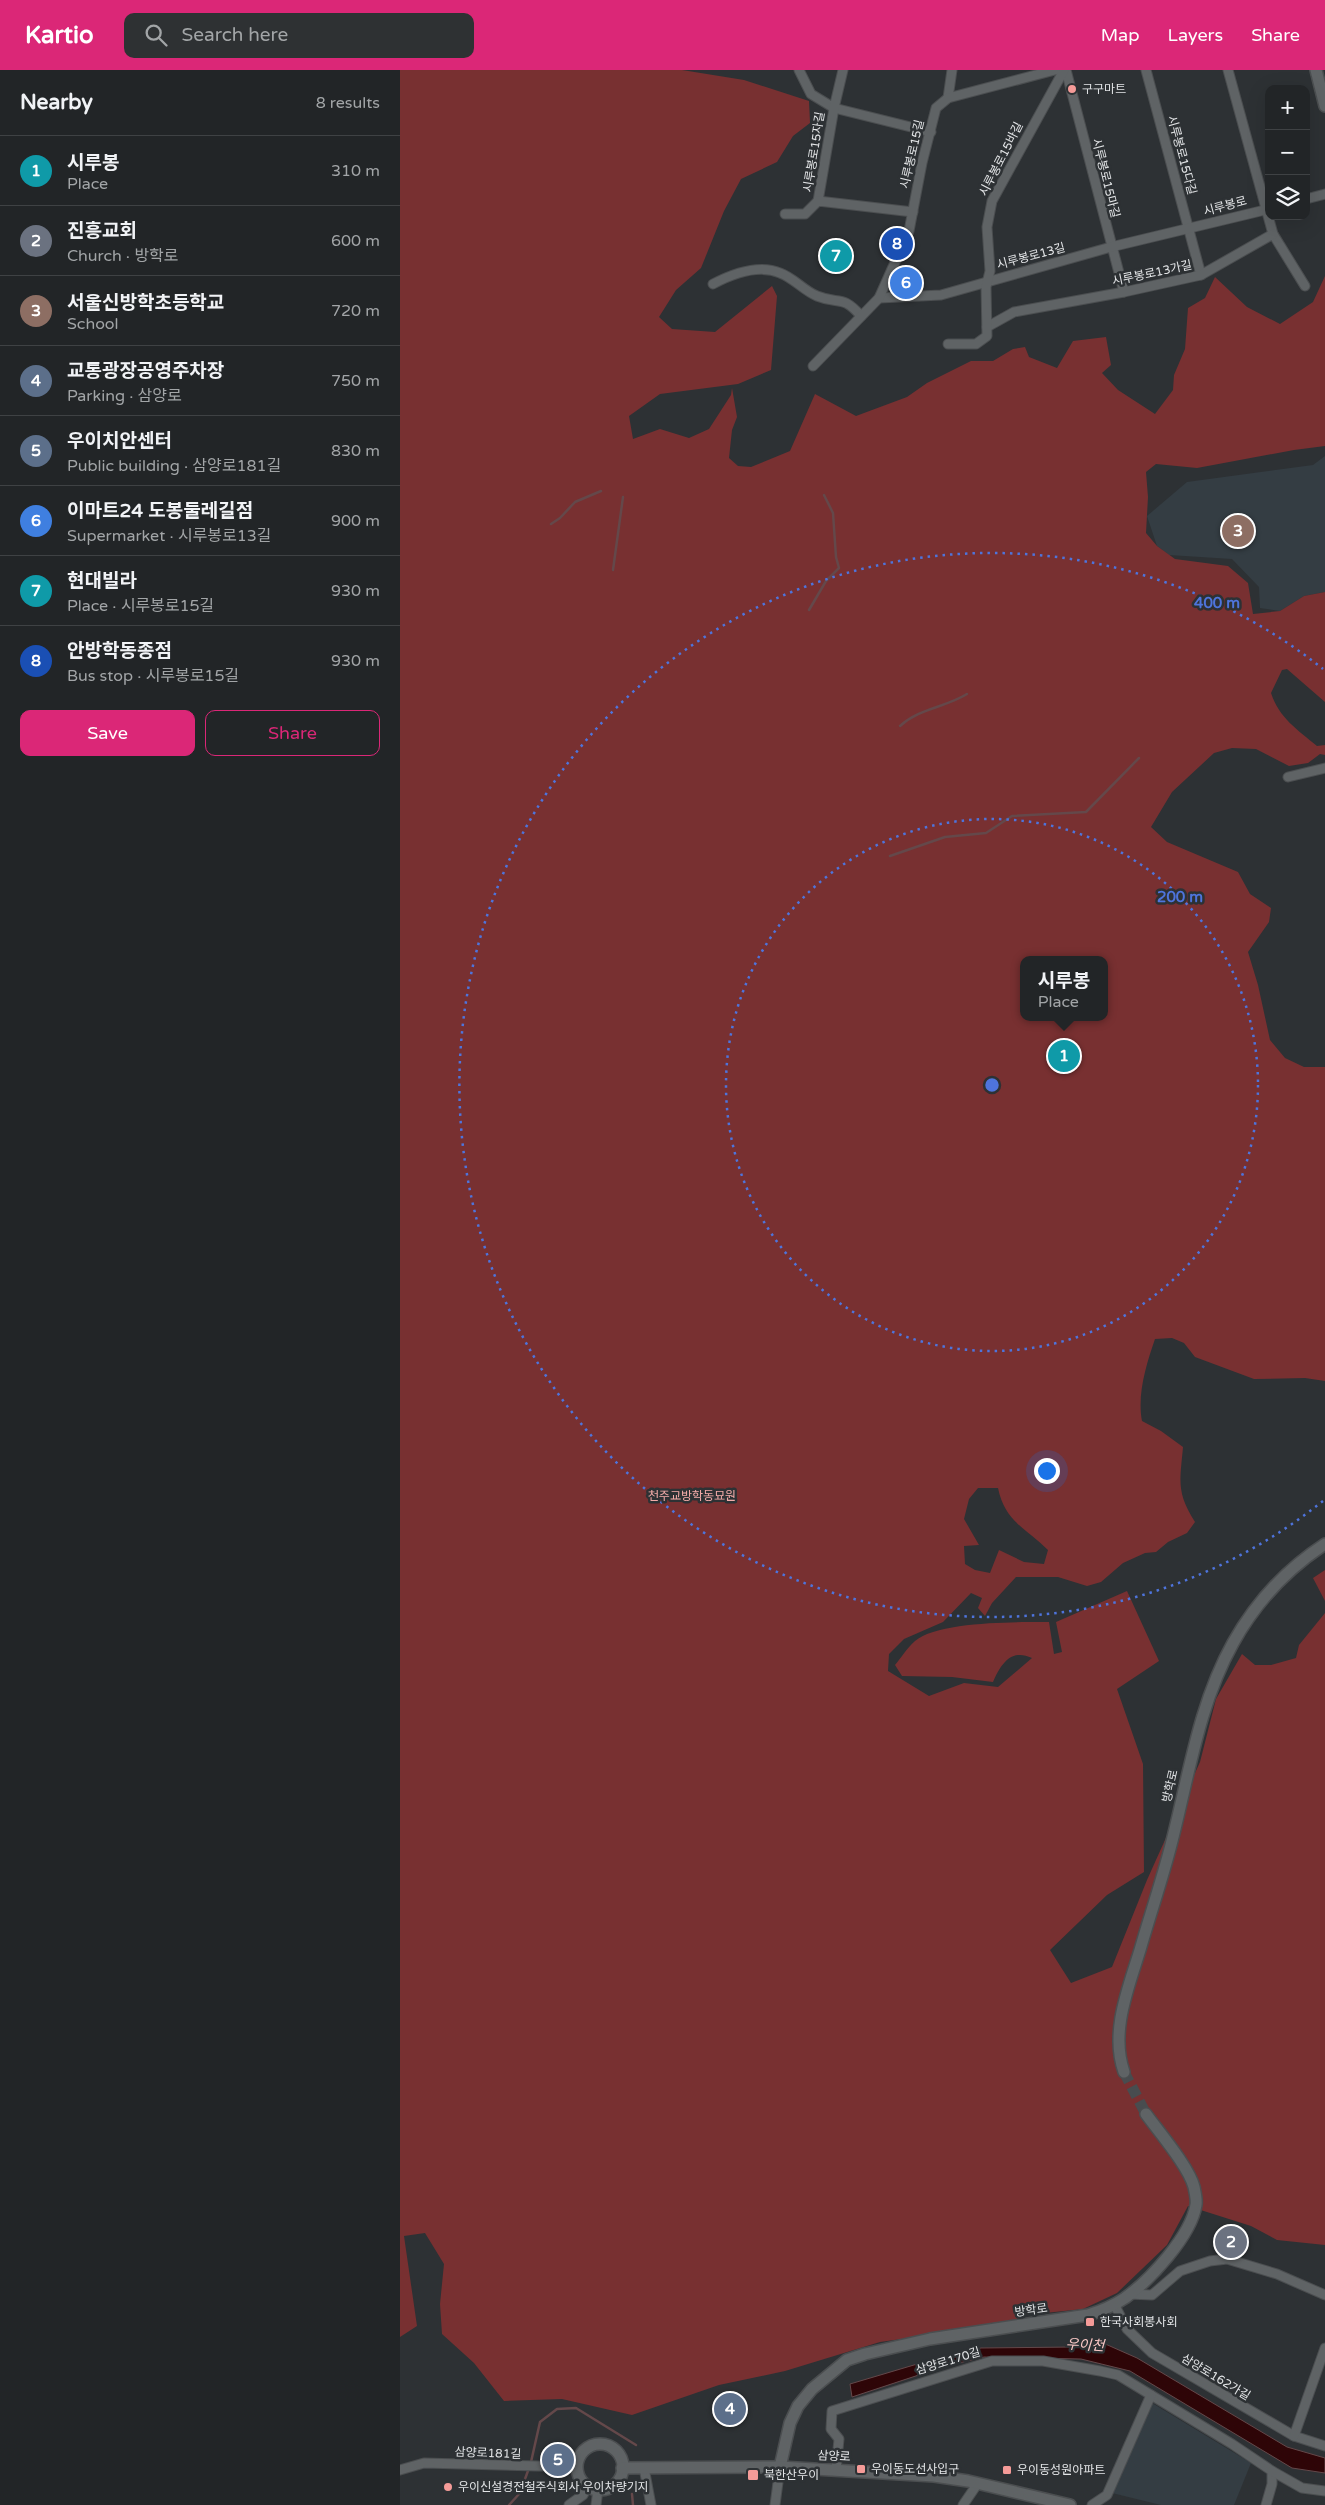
<!DOCTYPE html>
<html lang="en">
<head>
<meta charset="utf-8">
<style>
	:root { --surface:#222527; --page:#2e3133; --text:#f1f3f6; --muted:#a2a5a7; --line:#3f4244; --accent:#db2777 }
	body { margin:0; font-family:"Varela Round","Noto Sans KR",sans-serif; background:var(--page); color:var(--text) }
	.controls { position:absolute; right:15px; top:15px; display:grid; overflow:hidden; border-radius:10px; box-shadow:0 5px 20px #0002 }
	.controls button { width:45px; height:45px; display:grid; place-items:center; padding:0; border:0; border-bottom:1px solid var(--line); background:var(--surface); color:var(--text); font:25px sans-serif }
	.you { position:absolute; left:646px; top:1400px; width:18px; height:18px; margin:-12px; border:4px solid #fff; border-radius:50%; background:#1a73e8; box-shadow:0 0 0 8px #1a73e833 }
	.badge { display:grid; place-items:center; width:32px; height:32px; border-radius:50%; background:var(--accent); color:#fff; font-size:16px; font-weight:700 }
	.pin { position:absolute; translate:-50% -50%; border:2px solid #fff; box-shadow:0 1px 5px #0006 }
	.popup { position:absolute; left:620px; top:886px; width:88px; height:65px; box-sizing:border-box; display:grid; place-content:center; border-radius:10px; background:var(--surface); filter:drop-shadow(0 1px 4px #0005); font-size:16px; white-space:nowrap; color:var(--muted) }
	.popup b { font-size:19px; color:var(--text) }
	.popup::after { content:''; position:absolute; left:50%; top:100%; margin-left:-10px; border:10px solid transparent; border-top-color:var(--surface) }
	.list { margin:0; padding:0; list-style:none }
	h2 { display:flex; justify-content:space-between; align-items:center; height:65px; margin:0; padding:0 20px; font-size:21px }
	h2 small { font-size:16px; font-weight:400; color:var(--muted) }
	.list li { display:grid; grid-template-columns:32px 1fr auto; gap:15px; align-items:center; box-sizing:border-box; height:70px; padding:0 20px; border-top:1px solid var(--line) }
	.list b { display:block; font-size:19px; white-space:nowrap }
	.list p { margin:0; font-size:16px; white-space:nowrap; color:var(--muted) }
	.list em { font-size:16px; font-style:normal; color:var(--muted) }
	.actions { display:flex; gap:10px; padding:15px 20px }
	.actions a { flex:1; padding:11px 0; border:1px solid var(--accent); border-radius:10px; text-align:center; font-size:18px; color:var(--accent) }
	.actions .main { background:var(--accent); color:#fff }
	.icon { flex:none; width:28px; height:28px; fill:none; stroke:currentColor; stroke-width:2; stroke-linecap:round; stroke-linejoin:round }
	.map { position:relative; flex:none; width:925px; height:2435px; overflow:hidden }
	header { display:flex; align-items:center; gap:30px; box-sizing:border-box; height:70px; padding:0 25px; background:var(--accent); color:#fff }
	header strong { font-size:24px }
	nav { display:flex; gap:28px; margin-inline-start:auto; font-size:18px }
	.search { width:350px; height:45px; background:var(--page); display:flex; align-items:center; gap:12px; box-sizing:border-box; padding:0 18px; border-radius:10px; color:var(--muted); font-size:19px }
	main { display:flex }
	aside { flex:1; background:var(--surface) }
	.map>svg:first-child { display:block }
</style>
</head>
<body>
<header>
<strong>Kartio</strong>
<div class="search"><svg class="icon" aria-label="search" viewBox="0 0 24 24"><circle cx="10" cy="10" r="6"/><path d="M15 15l6 6"/></svg>Search here</div>
<nav><a>Map</a><a>Layers</a><a>Share</a></nav>
</header>
<main>
<aside>
<h2>Nearby<small>8 results</small></h2>
<ul class="list">
<li><span class="badge" style="background:#0f9aa8">1</span><div><b>시루봉</b><p>Place</p></div><em>310 m</em></li>
<li><span class="badge" style="background:#6b7280">2</span><div><b>진흥교회</b><p>Church · 방학로</p></div><em>600 m</em></li>
<li><span class="badge" style="background:#8d6e63">3</span><div><b>서울신방학초등학교</b><p>School</p></div><em>720 m</em></li>
<li><span class="badge" style="background:#5c6f8a">4</span><div><b>교통광장공영주차장</b><p>Parking · 삼양로</p></div><em>750 m</em></li>
<li><span class="badge" style="background:#5c6f8a">5</span><div><b>우이치안센터</b><p>Public building · 삼양로181길</p></div><em>830 m</em></li>
<li><span class="badge" style="background:#3f7fe0">6</span><div><b>이마트24 도봉둘레길점</b><p>Supermarket · 시루봉로13길</p></div><em>900 m</em></li>
<li><span class="badge" style="background:#0f9aa8">7</span><div><b>현대빌라</b><p>Place · 시루봉로15길</p></div><em>930 m</em></li>
<li><span class="badge" style="background:#1a4fb4">8</span><div><b>안방학동종점</b><p>Bus stop · 시루봉로15길</p></div><em>930 m</em></li>
</ul>
<div class="actions"><a class="main">Save</a><a>Share</a></div>
</aside>
<div class="map">
<svg width="925" height="2435" viewBox="0 0 925 2435">
	<rect width="100%" height="100%" fill="#2d3134"/>
	<!-- built -->
	<g fill="#343d43">
		<path d="M925,386V522L904,526L880,541L860,538L859,517L832,489L769,485L757,476L747,446L787,412L913,395Z"/>
		<path d="M752,2333L851,2393L834,2435H761L712,2423Z"/>
	</g>
	<!-- green -->
	<g fill="#783031" fill-rule="evenodd">
		<path d="M0,0H282L344,10L409,31L410,53L393,66L377,92L341,109L324,141L301,198L276,220L259,247L272,259L315,262L372,216L377,226L371,300L338,314L260,324L229,346L233,369L260,359L289,368L309,359L331,325L332,318L337,347L332,360L329,388L338,396L351,397L390,381L415,324L456,346L507,327L527,313L571,291H593L613,279L625,277L629,287L657,298L673,271L706,267L711,295L702,303L718,320L755,344L773,320L774,305L785,279L788,238L805,228L815,207L847,237L880,254L913,232L925,206V376L894,380L797,398L756,394L746,402L748,427L746,463L757,476L775,489L828,496L848,513L853,544L880,541L904,526L925,522V632L887,599L882,600L871,623C879,648 898,660 917,676L925,675V685L920,684L908,693L889,696L856,679L832,678L814,683L772,722L751,757L767,772L838,802L850,824L871,838L869,852L848,882L858,915L870,970L885,988L904,997H925V1311L905,1308L854,1309L795,1287L784,1273L772,1268L755,1269C746,1295 737,1325 742,1351L761,1361L783,1377C780,1411 776,1422 795,1452L787,1463L768,1472L756,1482L745,1483L723,1493L701,1512L687,1516L658,1507H616L592,1533L585,1546L578,1538L582,1528L571,1523L543,1552L504,1569L489,1584L488,1601L529,1626L564,1613L598,1617L632,1588C611,1578 601,1594 593,1612L552,1607L502,1606L495,1595C501,1588 507,1578 515,1571C538,1551 618,1552 649,1552L654,1584L662,1582L656,1552L727,1521L759,1591L717,1619L743,1694L744,1802L707,1825L650,1880L671,1913L712,1897L747,1810L800,1692L816,1629L842,1584L855,1595H871L896,1588L899,1575L925,1543V2175L877,2170L851,2156L788,2136L767,2175L717,2223L683,2239L626,2245L602,2255L480,2272L385,2301L319,2315L232,2345L162,2329L104,2331L74,2293L42,2264L40,2234L44,2194L25,2163L4,2166L17,2256L0,2267ZM624,890H704V947H624ZM578,1418H598C605,1452 626,1458 648,1480L644,1494L624,1492L599,1480L590,1503L575,1500L565,1494L564,1476L579,1475L564,1449L569,1429Z"/>
		<path d="M925,1500V1531L913,1508Z"/>
	</g>
	<!-- water -->
	<path fill="#2e0507" stroke="#64484a" d="M703,2273L737,2288L887,2377L925,2388V2403L892,2398L730,2301L681,2289L584,2287L546,2296L452,2327L450,2314L524,2292L581,2278L675,2277Z"/>
	<g fill="none" stroke-linecap="round" stroke-linejoin="round">
		<!-- stream -->
		<g stroke="#64484a" stroke-width="2.5">
			<path d="M151,454L160,448L175,432L201,421"/>
			<path d="M213,500L223,427"/>
			<path d="M409,540L426,511L439,498L436,487L433,443L424,425"/>
			<path d="M500,656C520,638 544,638 567,624"/>
			<path d="M490,786L545,767L586,763L612,746L686,742L739,688"/>
			<path d="M131,2392L140,2352L157,2339L176,2338L236,2375"/>
			<path d="M232,2424L233,2435"/>
			<path d="M109,2435L120,2423L129,2398"/>
		</g>
		<!-- secondary-tunnel -->
		<path stroke="#484c4f" stroke-width="11" stroke-dasharray="11 5.5" stroke-linecap="butt" d="M724,2002L746,2044"/>
		<defs>
			<g id="street">
				<path d="M399,0L411,24L434,38L531,62"/>
				<path d="M666,0L724,222"/>
				<path d="M746,0L801,205"/>
				<path d="M828,0L873,164L905,216"/>
				<path d="M548,28L552,0"/>
				<path d="M906,129L925,124"/>
				<path d="M418,131L434,38L443,0"/>
				<path d="M385,144H405L418,131L513,142"/>
				<path d="M313,214C332,204 359,194 380,203C394,208 404,221 417,226C439,235 442,224 461,246"/>
				<path d="M479,228L541,225L711,177L869,139"/>
				<path d="M587,257L614,242L724,222L801,205L873,164"/>
				<path d="M548,274H576L587,266L586,217L590,201L587,157L592,131L664,0"/>
				<path d="M413,296L479,228L509,161L522,93L536,38L548,28L655,0"/>
				<path d="M888,707L925,698"/>
				<path d="M729,2224L752,2225L780,2201L810,2191L827,2189L877,2204L925,2225"/>
				<path d="M714,2234L727,2259L752,2283L894,2366L925,2376"/>
				<path d="M751,2325L832,2374L872,2401V2414L866,2435"/>
				<path d="M894,2366L925,2278"/>
				<path d="M244,2398L251,2435"/>
				<path d="M0,2400L24,2393L177,2397"/>
				<path d="M436,2400L439,2369L431,2359L432,2341L592,2291H643L700,2301L718,2305L751,2325L707,2425L692,2435"/>
				<path d="M872,2401L902,2418L925,2421"/>
				<path d="M169,2435L183,2425L188,2416"/>
				<path d="M196,2435L198,2419"/>
				<path d="M375,2435L380,2397"/>
				<path d="M563,2435L578,2413"/>
			</g>
			<g id="secondary">
				<path d="M916,0L925,36"/>
				<path d="M724,2002C710,1962 728,1919 740,1880C750,1845 762,1810 771,1775C789,1706 798,1636 833,1573C856,1532 885,1500 925,1474"/>
				<circle cx="200" cy="2397" r="23"/>
				<path d="M380,2397L390,2353L398,2336L412,2319L447,2290L465,2284L530,2269L688,2245C701,2241 713,2236 725,2228C750,2210 791,2166 796,2135C797,2130 795,2122 794,2117C789,2097 759,2062 746,2044"/>
				<path d="M222,2398L380,2397L534,2406L568,2411L670,2435"/>
			</g>
		</defs>
		<!-- street casing -->
		<use href="#street" stroke="#4b4e50" stroke-width="11"/>
		<!-- secondary casing -->
		<use href="#secondary" stroke="#4b4e50" stroke-width="14"/>
		<!-- street -->
		<use href="#street" stroke="#5f6365" stroke-width="9"/>
		<!-- secondary -->
		<use href="#secondary" stroke="#5f6365" stroke-width="11"/>
	</g>
	<!-- distance rings -->
	<g fill="none" stroke="#4e74dc" stroke-width="2.5" stroke-dasharray="2.5 5">
		<circle cx="592" cy="1015" r="266"/>
		<path d="M923 1431A532 532 0 1 1 923 599"/>
	</g>
	<!-- markers -->
	<g fill="#f59b98" stroke="#2d3134" stroke-width="2">
		<circle cx="672" cy="19" r="5"/>
		<rect x="685" y="2247" width="10" height="10" rx="2.5"/>
		<rect x="456" y="2394" width="10" height="10" rx="2.5"/>
		<rect x="602" y="2395" width="10" height="10" rx="2.5"/>
		<rect x="347" y="2399" width="12" height="12" rx="2.5"/>
		<circle cx="48" cy="2417" r="5"/>
	</g>
	<g text-anchor="middle" dominant-baseline="central" stroke-width="5" stroke-linejoin="round" paint-order="stroke">
		<!-- poi labels -->
		<g font-size="12" fill="#e3e5e7" stroke="#2d3134" text-anchor="start">
			<text x="682" y="19">구구마트</text>
			<text x="700" y="2252">한국사회봉사회</text>
			<text x="471" y="2399">우이동도선사입구</text>
			<text x="617" y="2400">우이동성원아파트</text>
			<text x="364" y="2405">북한산우이</text>
			<text x="58" y="2417">우이신설경전철주식회사 우이차량기지</text>
		</g>
		<!-- street labels -->
		<g font-size="12" fill="#e3e5e7" stroke="#2d3134">
			<text transform="translate(414 82) rotate(-81)">시루봉로15자길</text>
			<text transform="translate(512 84) rotate(-77)">시루봉로15길</text>
			<text transform="translate(782 85) rotate(75)">시루봉로15다길</text>
			<text transform="translate(601 89) rotate(-63)">시루봉로15바길</text>
			<text transform="translate(706 108) rotate(76)">시루봉로15마길</text>
			<text transform="translate(825 136) rotate(-15)">시루봉로</text>
			<text transform="translate(631 186) rotate(-15)">시루봉로13길</text>
			<text transform="translate(752 203) rotate(-12)">시루봉로13가길</text>
			<text transform="translate(770 1716) rotate(-77)">방학로</text>
			<text transform="translate(631 2240) rotate(-8)">방학로</text>
			<text transform="translate(548 2291) rotate(-17)">삼양로170길</text>
			<text transform="translate(816 2307) rotate(31)">삼양로162가길</text>
			<text transform="translate(88 2383) rotate(2)">삼양로181길</text>
			<text transform="translate(434 2386) rotate(3)">삼양로</text>
		</g>
		<!-- park labels -->
		<g font-size="12" fill="#f4aca9" stroke="#2d3134">
			<text x="292" y="1426">천주교방학동묘원</text>
		</g>
		<!-- water labels -->
		<g font-size="14" font-style="italic" fill="#fac8c6" stroke="#2d3134">
			<text transform="translate(685 2275) rotate(3)">우이천</text>
		</g>
	</g>
	<circle cx="592" cy="1015" r="8" fill="#4e74dc" stroke="#2d3134" stroke-width="2.5"/>
	<g font-size="15" text-anchor="middle" font-weight="bold" fill="#4e74dc" stroke="#2d3134" stroke-width="5" stroke-linejoin="round" paint-order="stroke">
		<text x="817" y="538">400 m</text>
		<text x="780" y="832">200 m</text>
	</g>
</svg>
<div class="controls">
<button>+</button>
<button>−</button>
<button><svg class="icon" aria-label="layers" viewBox="0 0 24 24"><path d="M12 4l9 5-9 5-9-5zM3 14l9 5 9-5"/></svg></button>
</div>
<div class="you"></div>
<div class="pin badge" style="left:664px;top:986px;background:#0f9aa8">1</div>
<div class="popup"><b>시루봉</b>Place</div>
<div class="pin badge" style="left:831px;top:2172px;background:#6b7280">2</div>
<div class="pin badge" style="left:838px;top:461px;background:#8d6e63">3</div>
<div class="pin badge" style="left:330px;top:2339px;background:#5c6f8a">4</div>
<div class="pin badge" style="left:158px;top:2390px;background:#5c6f8a">5</div>
<div class="pin badge" style="left:506px;top:213px;background:#3f7fe0">6</div>
<div class="pin badge" style="left:436px;top:186px;background:#0f9aa8">7</div>
<div class="pin badge" style="left:497px;top:174px;background:#1a4fb4">8</div>
</div>
</main>
</body>
</html>
